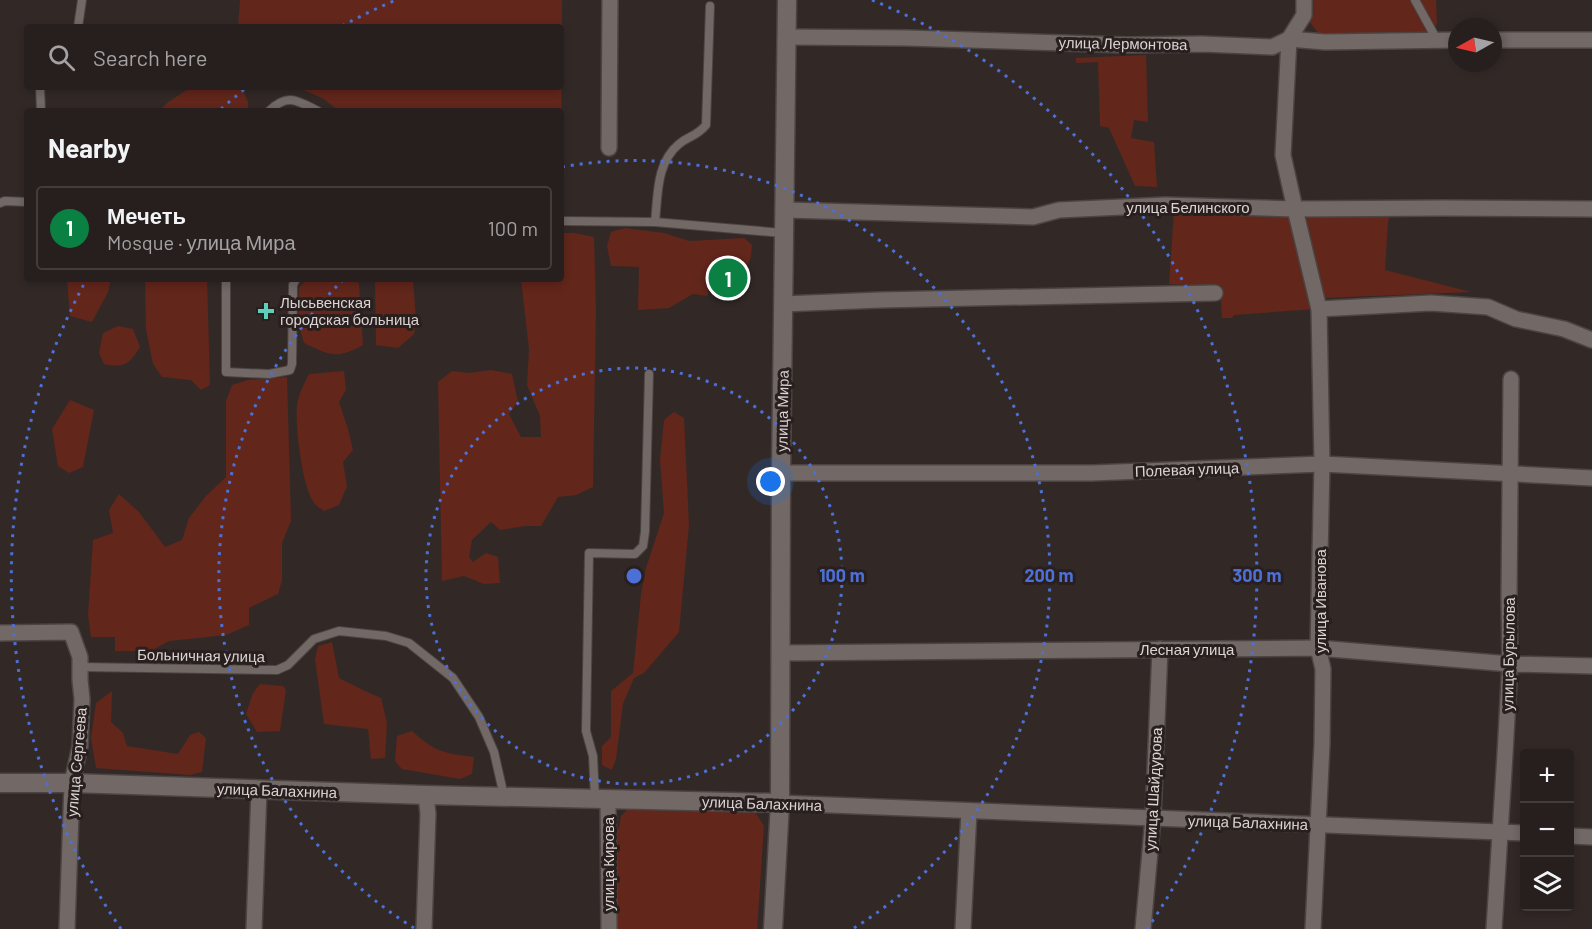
<!DOCTYPE html>
<html lang="en">
<head>
<meta charset="utf-8">
<style>
	:root { --surface:#261f1d; --page:#2e2726; --text:#f1f3f6; --muted:#a4a2a4; --line:#423d3b; --accent:#0b8043 }
	body { margin:0; font-family:Barlow,sans-serif; background:var(--page); color:var(--text) }
	.controls { position:absolute; right:18px; bottom:18px; display:grid; overflow:hidden; border-radius:6px; box-shadow:0 3px 9px #0003 }
	.controls button { width:54px; height:54px; display:grid; place-items:center; padding:0; border:0; border-bottom:2px solid var(--line); background:var(--surface); color:var(--text); font:30px sans-serif }
	.compass { position:absolute; left:1448px; top:18px; width:54px; height:54px; border-radius:50%; background:var(--surface); box-shadow:0 3px 9px #0003; rotate:262deg }
	.you { position:absolute; left:771px; top:482px; width:21px; height:21px; margin:-15px; border:4px solid #fff; border-radius:50%; background:#1a73e8; box-shadow:0 0 0 9px #1a73e833 }
	.badge { display:grid; place-items:center; width:39px; height:39px; border-radius:50%; background:var(--accent); color:#fff; font-size:20px; font-weight:700 }
	.pin { position:absolute; translate:-50% -50%; border:3px solid #fff; box-shadow:0 2px 6px #0006 }
	.list { margin:0; padding:0; list-style:none }
	h2 { display:flex; justify-content:space-between; align-items:center; height:78px; margin:0; padding:0 24px; font-size:26px }
	h2 small { font-size:20px; font-weight:400; color:var(--muted) }
	.list li { display:grid; grid-template-columns:39px 1fr auto; gap:18px; align-items:center; box-sizing:border-box; height:84px; margin:0 12px 12px; padding:0 12px; border:2px solid var(--line); border-radius:6px }
	.list b { display:block; font-size:22px; white-space:nowrap }
	.list p { margin:0; font-size:20px; white-space:nowrap; color:var(--muted) }
	.list em { font-size:20px; font-style:normal; color:var(--muted) }
	.icon { flex:none; width:33px; height:33px; fill:none; stroke:currentColor; stroke-width:2; stroke-linecap:round; stroke-linejoin:round }
	.map { position:relative; flex:none; width:1592px; height:929px; overflow:hidden }
	.search { position:absolute; background:var(--surface); box-shadow:0 3px 9px #0003; left:24px; top:24px; width:540px; height:66px; display:flex; align-items:center; gap:15px; box-sizing:border-box; padding:0 21px; border-radius:6px; color:var(--muted); font-size:22px }
	.panel { position:absolute; background:var(--surface); box-shadow:0 3px 9px #0003; left:24px; top:108px; width:540px; height:174px; border-radius:6px }
	.map>svg:first-child { display:block }
</style>
</head>
<body>
<div class="map">
<svg width="1592" height="929" viewBox="0 0 1592 929">
	<rect width="100%" height="100%" fill="#322927"/>
	<!-- green -->
	<g fill="#62261b">
		<path d="M240,0H562L561,140V111H339L324,99L297,87H561V27H238Z"/>
		<path d="M1308,0H1436L1437,24L1428,36H1332L1318,33L1309,21Z"/>
		<path d="M1146,55L1148,122L1134,120L1131,138L1154,142L1157,187L1135,186L1109,128L1100,126L1098,62L1076,63V58Z"/>
		<path d="M191,87H239L242,88L248,102V111H159L167,103Z"/>
		<path d="M1174,210L1290,216L1315,309L1234,315L1232,318H1222L1220,287L1169,284Z"/>
		<path d="M1390,215L1388,222L1385,270L1471,292L1324,298L1306,216Z"/>
		<path d="M625,228L664,233L689,241L744,238L752,245L751,256L747,268L710,267L708,296L693,294L669,308L638,310L639,267L611,266L607,246L611,232Z"/>
		<path d="M561,233H574L594,237L596,308L593,487L576,495L558,497L541,526H525L500,530L491,522L472,540L469,557L473,562L486,553L498,557L500,583L484,584L464,576L442,581L438,382L452,371L469,373L491,370L512,374L518,402L509,414L521,437H541L540,416L527,385L529,349L521,279H561Z"/>
		<path d="M67,279H111L108,292L92,322L70,316Z"/>
		<path d="M145,279H207L210,385L201,390L191,380L162,377L153,364L146,330Z"/>
		<path d="M308,279H356L359,284L363,345C337,360 329,355 304,343L298,322L299,287Z"/>
		<path d="M378,279H413L416,320L414,334L398,348L376,345L375,282Z"/>
		<path d="M118,326L133,329L140,347C129,365 124,368 104,364L99,353L103,333Z"/>
		<path d="M344,371L346,390L339,402L348,429L353,450L343,462L347,486L339,505L324,511C321,509 318,507 316,505C302,492 295,424 297,405C299,393 304,384 309,374Z"/>
		<path d="M287,377L291,521L282,543V580L278,594L249,608V625L226,635L169,641L151,651H115V637H91L88,615L93,540L113,533L109,510L119,494L139,512L165,547L182,540L189,518L206,496L226,477V401L232,385L248,380Z"/>
		<path d="M70,400L94,410L83,467L69,473L58,466L52,429Z"/>
		<path d="M674,412L684,418L689,525L679,632L644,673L634,678L623,704L616,759L612,770L602,765V746L611,737V691L633,673L641,594L646,568L664,513L660,460L664,420Z"/>
		<path d="M332,642L339,678L365,691L381,698L387,723L385,758L371,759L368,729L324,724L315,659L318,646Z"/>
		<path d="M260,684L283,686L286,690L280,731L257,732L246,714L253,693Z"/>
		<path d="M112,691L111,722L123,733L127,746L178,754L190,735L199,732L206,738L202,772L190,775L96,768L91,738L96,703Z"/>
		<path d="M412,731C435,752 443,753 474,757L472,774L460,779L402,769L395,761L397,736Z"/>
		<path d="M629,808L755,812L764,826L757,929H614L613,830L619,828L621,816Z"/>
	</g>
	<g fill="none" stroke-linecap="round" stroke-linejoin="round">
		<defs>
			<g id="service">
				<path d="M1415,0L1437,40"/>
				<path d="M78,27L82,0"/>
				<path d="M40,87L41,111"/>
				<path d="M269,111C288,92 298,101 318,111"/>
				<path d="M0,203L5,201L27,202"/>
				<path d="M561,221L655,222L783,233"/>
				<path d="M655,222C658,195 656,163 679,144C690,135 696,137 706,125L710,6"/>
				<path d="M226,279V372L269,374L290,370L292,364L293,285L296,279"/>
				<path d="M80,667L277,670L288,665L314,639L339,631L386,636L409,643L453,678L479,717L494,752L504,796"/>
				<path d="M595,798L593,756L586,731L589,553L635,554L643,546L645,532L649,374"/>
			</g>
			<g id="minor">
				<path d="M1304,0V15L1289,39L1283,155L1295,209L1319,309L1322,464L1318,648L1323,669L1322,744L1313,929"/>
				<path d="M787,37L907,38L1126,45L1202,44L1272,47L1289,39L1325,42L1457,40"/>
				<path d="M1493,40H1592"/>
				<path d="M609,148L610,0"/>
				<path d="M785,210L1033,217L1059,210L1165,205L1295,209L1443,208L1592,209"/>
				<path d="M783,304L880,300L1215,293"/>
				<path d="M1319,309L1431,303L1488,307L1516,319L1564,329L1592,340"/>
				<path d="M781,473H1092L1322,464L1592,478"/>
				<path d="M0,633L71,632L80,657V680L82,699L80,746L72,783L67,929"/>
				<path d="M781,653L1318,648L1510,664L1592,666"/>
				<path d="M608,800L609,929"/>
				<path d="M780,803L1524,833"/>
				<path d="M1570,836L1592,837"/>
				<path d="M254,929L259,789"/>
				<path d="M424,929L428,814L426,795"/>
				<path d="M963,929L969,811"/>
				<path d="M1143,929L1153,818L1160,649"/>
				<path d="M1494,929L1505,754L1510,664L1509,598L1511,379"/>
			</g>
			<g id="tertiary">
				<path d="M0,783H72L426,795L780,803"/>
				<path d="M773,929L780,803L781,473L787,0"/>
			</g>
		</defs>
		<!-- service casing -->
		<use href="#service" stroke="#4b4443" stroke-width="10"/>
		<!-- minor casing -->
		<use href="#minor" stroke="#4b4443" stroke-width="18"/>
		<!-- tertiary casing -->
		<use href="#tertiary" stroke="#4b4443" stroke-width="21"/>
		<!-- service -->
		<use href="#service" stroke="#726866" stroke-width="8"/>
		<!-- minor -->
		<use href="#minor" stroke="#726866" stroke-width="15"/>
		<!-- tertiary -->
		<use href="#tertiary" stroke="#726866" stroke-width="18"/>
	</g>
	<!-- distance rings -->
	<g fill="none" stroke="#4c70d7" stroke-width="3" stroke-dasharray="3 6">
		<circle cx="634" cy="576" r="208"/>
		<path d="M414 928A415 415 0 0 1 343 280M562 167A415 415 0 0 1 854 928"/>
		<path d="M121 929A623 623 0 0 1 84 284M221 109A623 623 0 0 1 246 88M342 26A623 623 0 0 1 396 0M872 0A623 623 0 0 1 1147 929"/>
	</g>
	<!-- markers -->
	<path fill="#5bcebc" stroke="#281f1e" stroke-width="2" d="M263 302h6v6h6v6h-6v6h-6v-6h-6v-6h6z"/>
	<g text-anchor="middle" dominant-baseline="central" stroke-width="6" stroke-linejoin="round" paint-order="stroke">
		<!-- street labels -->
		<g font-size="15" fill="#dad4d3" stroke="#281f1e">
			<text transform="translate(1123 43) rotate(1)">улица Лермонтова</text>
			<text x="1188" y="207">улица Белинского</text>
			<text transform="translate(782 411) rotate(-89)">улица Мира</text>
			<text transform="translate(1187 469) rotate(-2)">Полевая улица</text>
			<text transform="translate(1320 601) rotate(-90)">улица Иванова</text>
			<text x="1187" y="649">Лесная улица</text>
			<text transform="translate(1508 654) rotate(-89)">улица Бурылова</text>
			<text transform="translate(201 655) rotate(1)">Больничная улица</text>
			<text transform="translate(76 762) rotate(-85)">улица Сергеева</text>
			<text transform="translate(1153 789) rotate(-87)">улица Шайдурова</text>
			<text transform="translate(277 790) rotate(2)">улица Балахнина</text>
			<text transform="translate(762 803) rotate(2)">улица Балахнина</text>
			<text transform="translate(1248 822) rotate(2)">улица Балахнина</text>
			<text transform="translate(608 864) rotate(-90)">улица Кирова</text>
		</g>
		<!-- poi labels -->
		<g font-size="15" fill="#dad4d3" stroke="#281f1e" text-anchor="start">
			<text x="280" y="302">Лысьвенская<tspan x="280" dy="17">городская больница</tspan></text>
		</g>
	</g>
	<circle cx="634" cy="576" r="9" fill="#4c70d7" stroke="#281f1e" stroke-width="3"/>
	<g font-size="18" text-anchor="middle" font-weight="bold" fill="#4c70d7" stroke="#281f1e" stroke-width="6" stroke-linejoin="round" paint-order="stroke">
		<text x="842" y="582">100 m</text>
		<text x="1049" y="582">200 m</text>
		<text x="1257" y="582">300 m</text>
	</g>
</svg>
<div class="controls">
<button>+</button>
<button>−</button>
<button><svg class="icon" aria-label="layers" viewBox="0 0 24 24"><path d="M12 4l9 5-9 5-9-5zM3 14l9 5 9-5"/></svg></button>
</div>
<svg class="compass" viewBox="-18 -18 36 36"><path d="M0-13l5 13h-10z" fill="#e53935"/><path d="M0 13l5-13h-10z" fill="#a4a2a4"/></svg>
<div class="you"></div>
<div class="pin badge" style="left:728px;top:278px">1</div>
<div class="search"><svg class="icon" aria-label="search" viewBox="0 0 24 24"><circle cx="10" cy="10" r="6"/><path d="M15 15l6 6"/></svg>Search here</div>
<section class="panel">
<h2>Nearby<small></small></h2>
<ul class="list">
<li><span class="badge">1</span><div><b>Мечеть</b><p>Mosque · улица Мира</p></div><em>100 m</em></li>
</ul>
</section>
</div>
</body>
</html>
